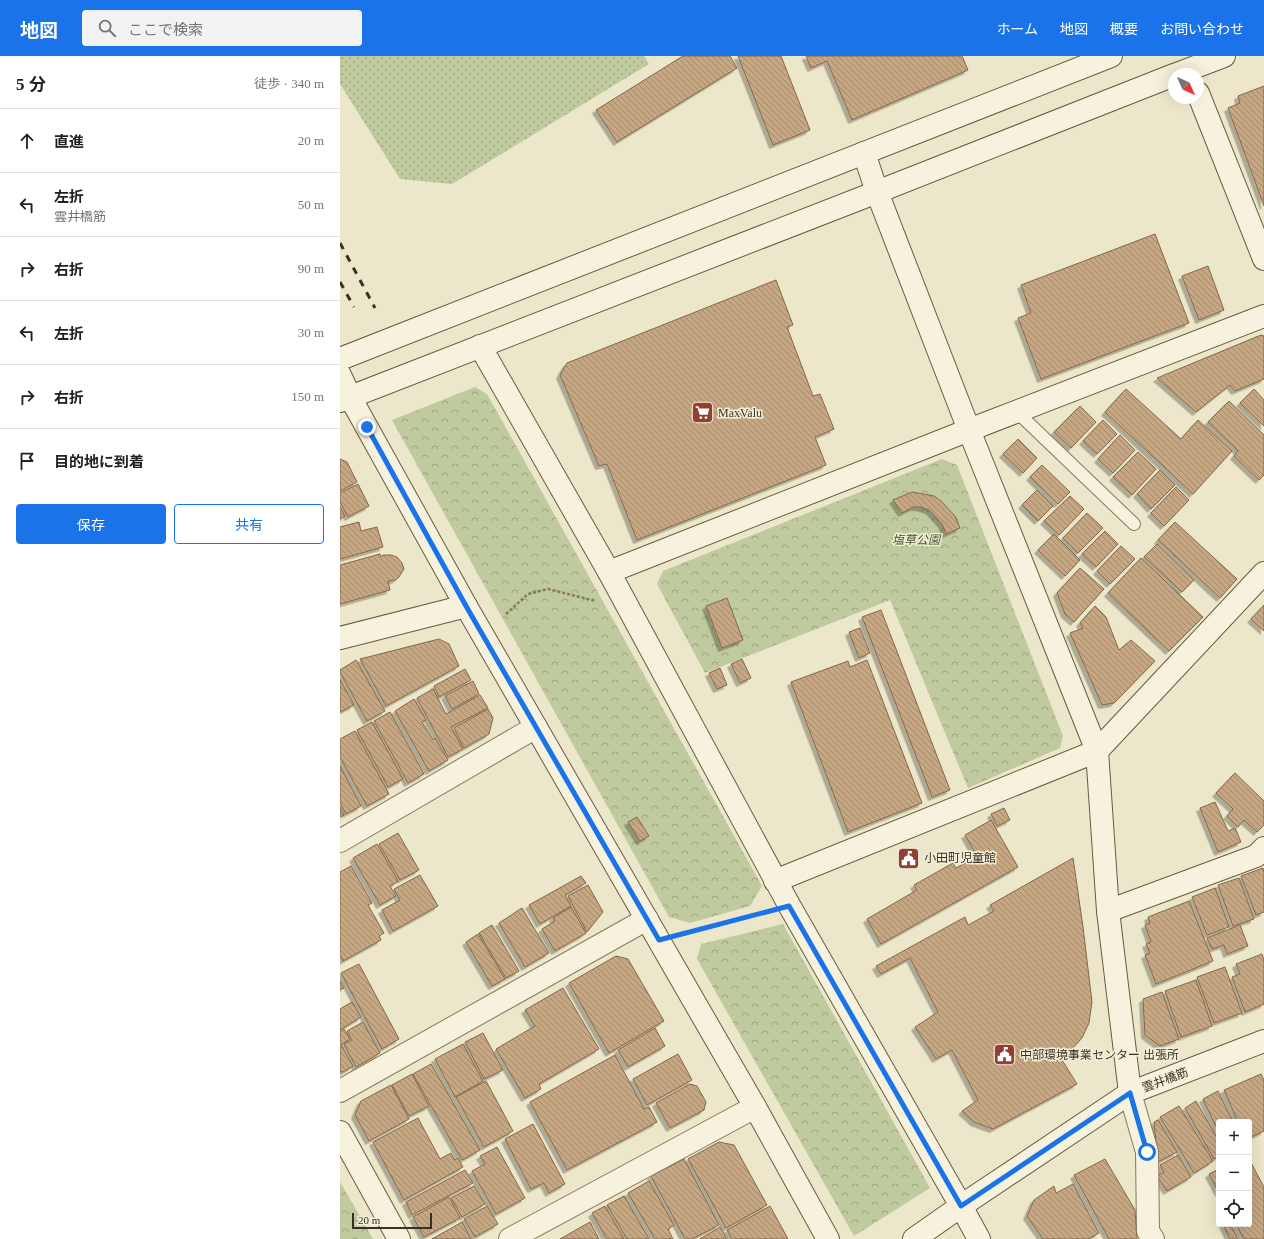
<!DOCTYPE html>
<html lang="ja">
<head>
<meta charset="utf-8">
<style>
	:root { --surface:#fff; --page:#f2f2f2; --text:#202124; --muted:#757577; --line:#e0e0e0; --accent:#1a73e8 }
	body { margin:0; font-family:"Times New Roman","Noto Sans JP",serif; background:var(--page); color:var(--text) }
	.controls { position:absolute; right:12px; bottom:12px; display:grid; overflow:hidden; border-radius:4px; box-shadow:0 4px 16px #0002 }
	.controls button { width:36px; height:36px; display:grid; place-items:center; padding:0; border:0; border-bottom:1px solid var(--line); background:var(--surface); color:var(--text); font:20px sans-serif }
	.compass { position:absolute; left:828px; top:12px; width:36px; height:36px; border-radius:50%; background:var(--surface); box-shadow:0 4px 16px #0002; rotate:135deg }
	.scale { position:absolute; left:12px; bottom:10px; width:80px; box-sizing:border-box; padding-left:4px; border:2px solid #393022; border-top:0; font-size:11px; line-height:14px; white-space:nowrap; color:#393022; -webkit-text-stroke:3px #f4efd9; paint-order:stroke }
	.stop { position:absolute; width:12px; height:12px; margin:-9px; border:3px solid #1a73e8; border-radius:50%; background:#fff }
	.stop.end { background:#1a73e8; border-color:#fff; box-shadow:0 1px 4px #0008 }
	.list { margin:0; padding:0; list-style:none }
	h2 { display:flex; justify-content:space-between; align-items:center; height:52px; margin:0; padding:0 16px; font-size:17px }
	h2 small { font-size:13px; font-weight:400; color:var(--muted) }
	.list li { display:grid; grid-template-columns:26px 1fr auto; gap:12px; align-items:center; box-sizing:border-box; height:64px; padding:0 16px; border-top:1px solid var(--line) }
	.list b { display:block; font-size:15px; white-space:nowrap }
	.list p { margin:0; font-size:13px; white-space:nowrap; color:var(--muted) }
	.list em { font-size:13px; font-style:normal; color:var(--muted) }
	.actions { display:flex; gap:8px; padding:12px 16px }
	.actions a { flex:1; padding:9px 0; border:1px solid var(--accent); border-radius:4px; text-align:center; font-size:14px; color:var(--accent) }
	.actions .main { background:var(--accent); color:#fff }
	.icon { flex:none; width:22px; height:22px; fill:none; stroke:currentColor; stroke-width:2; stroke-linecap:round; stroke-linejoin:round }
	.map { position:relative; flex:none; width:924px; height:1183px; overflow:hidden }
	header { display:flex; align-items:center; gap:24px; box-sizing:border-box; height:56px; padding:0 20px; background:var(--accent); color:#fff }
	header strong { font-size:19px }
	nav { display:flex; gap:22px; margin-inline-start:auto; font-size:14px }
	.search { width:280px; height:36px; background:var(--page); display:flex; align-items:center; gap:10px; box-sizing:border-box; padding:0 14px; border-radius:4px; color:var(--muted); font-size:15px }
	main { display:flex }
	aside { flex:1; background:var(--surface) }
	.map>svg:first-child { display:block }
</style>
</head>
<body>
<header>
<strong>地図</strong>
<div class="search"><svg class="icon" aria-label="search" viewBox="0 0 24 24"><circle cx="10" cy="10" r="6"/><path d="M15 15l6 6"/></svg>ここで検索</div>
<nav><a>ホーム</a><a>地図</a><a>概要</a><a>お問い合わせ</a></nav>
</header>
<main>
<aside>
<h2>5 分<small>徒歩 · 340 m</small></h2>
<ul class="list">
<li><svg class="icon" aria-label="ahead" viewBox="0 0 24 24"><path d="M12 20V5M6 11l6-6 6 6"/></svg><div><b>直進</b></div><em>20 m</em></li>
<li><svg class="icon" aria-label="left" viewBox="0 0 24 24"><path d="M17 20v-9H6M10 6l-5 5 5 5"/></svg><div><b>左折</b><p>雲井橋筋</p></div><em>50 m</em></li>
<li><svg class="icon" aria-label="right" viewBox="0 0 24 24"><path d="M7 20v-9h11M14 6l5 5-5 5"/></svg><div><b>右折</b></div><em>90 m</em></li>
<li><svg class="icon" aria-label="left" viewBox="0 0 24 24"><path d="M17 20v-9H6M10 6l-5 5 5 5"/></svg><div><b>左折</b></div><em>30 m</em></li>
<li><svg class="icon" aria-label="right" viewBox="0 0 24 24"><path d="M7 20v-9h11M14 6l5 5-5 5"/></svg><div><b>右折</b></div><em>150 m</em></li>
<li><svg class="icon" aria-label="arrive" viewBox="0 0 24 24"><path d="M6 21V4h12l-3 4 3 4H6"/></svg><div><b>目的地に到着</b></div></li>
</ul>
<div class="actions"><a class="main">保存</a><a>共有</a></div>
</aside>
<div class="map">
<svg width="924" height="1183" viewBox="0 0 924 1183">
	<defs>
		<pattern id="grass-dots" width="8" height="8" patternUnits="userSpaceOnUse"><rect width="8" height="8" fill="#bfca9e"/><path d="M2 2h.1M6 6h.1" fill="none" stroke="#9ca480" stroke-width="1.8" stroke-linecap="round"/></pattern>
		<pattern id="park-crowns" width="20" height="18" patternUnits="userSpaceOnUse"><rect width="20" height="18" fill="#bfca9e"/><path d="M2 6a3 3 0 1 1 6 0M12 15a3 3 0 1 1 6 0" fill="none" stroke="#9ca480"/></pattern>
		<pattern id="building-back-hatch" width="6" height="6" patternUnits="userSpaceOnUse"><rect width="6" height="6" fill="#c7a782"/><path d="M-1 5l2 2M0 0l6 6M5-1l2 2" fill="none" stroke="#a3886a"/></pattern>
		<filter id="shadow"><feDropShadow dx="-3.5" dy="3.5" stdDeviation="0" flood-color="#0004"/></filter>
	</defs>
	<rect width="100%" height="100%" fill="#ece6ca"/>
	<!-- grass -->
	<path fill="url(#grass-dots)" d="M0,0H304L309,8L112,128L60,123L0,28Z"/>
	<!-- park -->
	<g fill="url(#park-crowns)">
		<path d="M135,331L147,338L422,830L410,850L350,867L329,861L52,364Z"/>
		<path d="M602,403L617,409L723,680L720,692L628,732L550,544L365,617L317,528L323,515Z"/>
		<path d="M443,868L590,1132L514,1180L357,903L361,888Z"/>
		<path d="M0,1126L33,1183H0Z"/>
	</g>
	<!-- building -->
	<g fill="url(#building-back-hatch)" stroke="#856747" filter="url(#shadow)">
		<path d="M343,0H390L397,12L277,86L256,54Z"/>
		<path d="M398,0H441L470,74L433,89Z"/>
		<path d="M466,0H622L628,14L512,64L487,5L471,12Z"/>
		<path d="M924,30V150L888,52L900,47L898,40Z"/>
		<path d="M815,178L849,267L701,323L678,262L691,257L681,229Z"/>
		<path d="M868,210L884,254L859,264L842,220Z"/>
		<path d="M436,224L453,269L447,271L473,340L480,338L494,373L475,381L486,409L297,484L267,408L259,410L220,319L227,307Z"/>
		<path d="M921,279L924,280V323L895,335L890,329L856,356L817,322Z"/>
		<path d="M786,333L841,383L858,364L892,395L853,438L765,356Z"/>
		<path d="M914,333L924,344V370L900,347Z"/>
		<path d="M889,345L924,379V419L919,424L894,400L898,395L868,366Z"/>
		<path d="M740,350L756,366L731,392L714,376Z"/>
		<path d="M763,364L777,378L757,398L743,385Z"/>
		<path d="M780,379L795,394L773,417L758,403Z"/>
		<path d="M678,383L697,402L683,417L663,398Z"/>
		<path d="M798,396L816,413L792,439L773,421Z"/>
		<path d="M0,403L7,406L17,426L0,435Z"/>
		<path d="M702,409L730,436L718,448L690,421Z"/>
		<path d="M820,414L835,429L811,453L797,438Z"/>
		<path d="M18,428L29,450L8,461L0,446V437Z"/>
		<path d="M836,431L849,444L824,470L811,457Z"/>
		<path d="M697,434L713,450L698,465L682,449Z"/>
		<path d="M572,436L594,440L601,445L615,460L620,472L606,478L602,468L594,459L589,454L580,451H573L562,457L553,444Z"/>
		<path d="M730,440L744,453L719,479L704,465Z"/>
		<path d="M0,451L5,460L0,463Z"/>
		<path d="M747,457L763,472L738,497L723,482Z"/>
		<path d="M19,466L21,475L37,471L43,491L0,503V471Z"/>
		<path d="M835,466L897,523L880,542L818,484Z"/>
		<path d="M765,475L778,488L756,511L742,498Z"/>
		<path d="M714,478L740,504L725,520L698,494Z"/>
		<path d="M817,488L854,524L842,536L804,501Z"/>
		<path d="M781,490L795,503L770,528L757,515Z"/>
		<path d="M40,498L41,501L43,499H51L57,501L62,507L64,513L59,521L55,524L48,525L50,534L0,548V509Z"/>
		<path d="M801,502L863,561L829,595L768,537Z"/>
		<path d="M740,512L764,533L734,566L725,558L717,537Z"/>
		<path d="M387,542L403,584L382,592L366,550Z"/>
		<path d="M924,549V575L911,563Z"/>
		<path d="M755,550L766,561L779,594L791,584L815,605L774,647L762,649L730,577L743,572L740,567Z"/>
		<path d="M541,554L610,734L592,741L522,561Z"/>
		<path d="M520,572L530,597L519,602L509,576Z"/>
		<path d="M99,583L109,588L119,610L46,650L20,603Z"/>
		<path d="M402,603L411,622L400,627L391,608Z"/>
		<path d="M16,604L45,655L27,665L0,616V614Z"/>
		<path d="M527,604L582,747L508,776L451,626L508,605L510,611Z"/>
		<path d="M380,612L387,629L377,633L369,617Z"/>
		<path d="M125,613L131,624L99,641L94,630Z"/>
		<path d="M0,624L14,649L0,656Z"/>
		<path d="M133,625L139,638L112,653L105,640Z"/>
		<path d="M93,633L106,658L140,639L148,652L111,671L123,693L108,701L77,642Z"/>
		<path d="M74,643L86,664L82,666L93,684L95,682L108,704L89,715L55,655Z"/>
		<path d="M148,653L153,662L149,678L124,692L114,672Z"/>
		<path d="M50,656L84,718L68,727L34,665Z"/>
		<path d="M32,666L63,723L48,731L17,674Z"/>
		<path d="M15,675L49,738L27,750L0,701V683Z"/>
		<path d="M0,710L21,750L6,758L0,747Z"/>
		<path d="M895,717L924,745V769L917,776L904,764L898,771L887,760L893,753L876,737Z"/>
		<path d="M875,746L888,775L895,772L901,786L878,796L860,752Z"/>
		<path d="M0,751L4,759L0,761Z"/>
		<path d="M664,752L670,764L657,770L651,758Z"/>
		<path d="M297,761L309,780L300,785L288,766Z"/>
		<path d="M651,764L678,811L541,888L527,863L577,834L574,829L613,807L616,812L637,800L625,779Z"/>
		<path d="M58,777L79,814L60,824L39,788Z"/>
		<path d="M37,788L58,825L50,830L56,840L40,849L13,802Z"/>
		<path d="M733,802L743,871L752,946L749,967L742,982L722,1004L737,1028L653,1073L634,1066L622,1055L638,1044L612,994L596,1003L575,971L598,956L570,902L541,918L536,910L625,861L628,869L654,855L650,849Z"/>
		<path d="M11,810L32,847L28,849L44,877L39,880L41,884L3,905L0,899V816Z"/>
		<path d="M923,812L924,816V856L916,859L901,820Z"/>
		<path d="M80,819L98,850L53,875L42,854L60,844L54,833Z"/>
		<path d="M241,820L246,827L225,839L231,850L200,868L189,849Z"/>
		<path d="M899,822L914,863L893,870L878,829Z"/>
		<path d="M248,829L263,856L247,876L228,840Z"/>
		<path d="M875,832L889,871L867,879L852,841Z"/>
		<path d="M849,845L873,905L816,928L805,899L810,897L806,888L811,886L805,869L810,867L808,861Z"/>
		<path d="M231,851L246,877L215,895L202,873L215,865L213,862Z"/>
		<path d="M182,852L209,897L185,911L159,867Z"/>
		<path d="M152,869L179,915L166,922L139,877Z"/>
		<path d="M900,869L908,890L887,898L884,889L872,893L867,882Z"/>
		<path d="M138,878L165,923L152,930L126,886Z"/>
		<path d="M922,898L924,904V948L905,956L892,921L900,918L896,908Z"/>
		<path d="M276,900L288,903L324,965L269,997L229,927Z"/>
		<path d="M19,908L59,983L42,993L1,917Z"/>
		<path d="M885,911L902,957L874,967L857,921Z"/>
		<path d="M856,924L872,970L841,981L825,935Z"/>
		<path d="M0,925L4,932L0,934Z"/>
		<path d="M223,932L259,993L199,1028L201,1033L185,1042L156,993L195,970L185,954Z"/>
		<path d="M822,936L839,983L820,990L805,979L803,943Z"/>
		<path d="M12,946L21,961L0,974V953Z"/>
		<path d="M23,966L40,997L16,1011L4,988L12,984L7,975Z"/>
		<path d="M315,972L325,990L288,1011L278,994Z"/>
		<path d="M4,973L10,983L1,989L13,1010L3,1016H0V976Z"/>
		<path d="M143,977L163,1014L144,1023L125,986Z"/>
		<path d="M123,988L143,1025L115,1041L95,1003Z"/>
		<path d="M338,998L352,1024L307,1049L293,1023Z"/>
		<path d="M275,999L304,1053L309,1051L317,1066L227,1114L190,1046Z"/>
		<path d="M91,1008L140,1094L122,1104L73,1018Z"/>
		<path d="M72,1018L89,1050L69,1060L52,1029Z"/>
		<path d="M921,1018L924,1024V1075L909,1082V1066H898L884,1034Z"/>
		<path d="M146,1025L173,1075L144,1091L116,1041Z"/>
		<path d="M350,1028L357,1030L366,1046L364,1054L330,1072L316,1047Z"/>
		<path d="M51,1029L69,1063L29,1085L15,1059L21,1045Z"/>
		<path d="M878,1035L893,1066H879V1077L863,1043Z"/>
		<path d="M856,1045L879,1085V1100L874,1103L845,1052Z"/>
		<path d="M839,1050L873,1105L854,1117L820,1061Z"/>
		<path d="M78,1062L100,1103L111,1097L115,1104L118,1102L123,1111L64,1144L33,1086Z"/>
		<path d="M818,1064L837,1096L818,1106L814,1066Z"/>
		<path d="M193,1068L225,1128L209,1137L204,1127L191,1133L165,1083Z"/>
		<path d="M379,1086L394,1089L427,1149L386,1172L348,1103Z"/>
		<path d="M157,1091L185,1142L156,1158L132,1115L145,1108L140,1100Z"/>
		<path d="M838,1099L851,1121L827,1135L817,1120L824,1116L820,1109Z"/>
		<path d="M344,1103L379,1169L352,1183H345L311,1120Z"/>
		<path d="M765,1103L795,1154L797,1183H769L734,1119Z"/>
		<path d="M909,1103L924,1131V1183H904L896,1168H909Z"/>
		<path d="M879,1113V1137L869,1118Z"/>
		<path d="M125,1114L133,1127L72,1159L66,1146Z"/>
		<path d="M309,1125L334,1169L328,1173L333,1183H315L288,1137Z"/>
		<path d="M733,1128L759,1177L748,1183H703L687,1160L694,1144L714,1130L716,1137Z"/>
		<path d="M134,1130L145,1148L122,1161L111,1142Z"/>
		<path d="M284,1140L309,1183H287L267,1149Z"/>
		<path d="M109,1141L120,1162L84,1181L73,1161Z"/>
		<path d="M147,1150L158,1168L135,1181L124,1163Z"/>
		<path d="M265,1150L284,1183H267L252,1157Z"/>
		<path d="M430,1150L448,1183H392L387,1174Z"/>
		<path d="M122,1166L131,1183H92Z"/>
		<path d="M250,1166L259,1183H220Z"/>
		<path d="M883,1168H890L898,1183H890Z"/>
		<path d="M380,1171L387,1183H360Z"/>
	</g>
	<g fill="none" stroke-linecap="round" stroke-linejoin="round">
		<defs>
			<path id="lane" d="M677,356L794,468"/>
			<g id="street">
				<path d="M0,785L196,671"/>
				<path d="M0,1035L307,863"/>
				<path d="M790,1037L807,1096L808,1175L813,1183"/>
				<path d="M170,1183L415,1051"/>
			</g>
			<g id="secondary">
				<path d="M837,18L884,0"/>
				<path d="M858,37L924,203"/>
				<path d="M524,97L537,136L629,374L757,695L768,855L790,1037"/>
				<path d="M140,290L269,516L449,849L621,1150L639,1183"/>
				<path d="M0,303L771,0"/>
				<path d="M0,319L10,341L126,550L415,1051L488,1183"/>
				<path d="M0,345L537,136L834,19"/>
				<path d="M269,516L629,374L924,260"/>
				<path d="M0,582L126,550"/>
				<path d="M435,825L757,695L924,517"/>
				<path d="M768,855L916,800L924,792"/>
				<path d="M0,1076L59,1183"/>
				<path d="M574,1183L621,1150L790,1037L924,985"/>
			</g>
		</defs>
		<!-- lane casing -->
		<use href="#lane" stroke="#87795f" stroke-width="14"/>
		<!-- street casing -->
		<use href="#street" stroke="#87795f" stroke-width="24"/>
		<!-- secondary casing -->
		<use href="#secondary" stroke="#695b42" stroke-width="24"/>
		<!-- path -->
		<g stroke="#87795f" stroke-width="2.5" stroke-dasharray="3 2" stroke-linecap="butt">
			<path d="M166,558L188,538L208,533L256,545"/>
			<path d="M343,878L425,856"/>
		</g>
		<!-- lane -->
		<use href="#lane" stroke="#f7f2dd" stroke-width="12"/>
		<!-- street -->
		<use href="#street" stroke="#f7f2dd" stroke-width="22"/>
		<!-- secondary -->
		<use href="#secondary" stroke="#f7f2dd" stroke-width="22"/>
		<!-- rail -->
		<g stroke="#393022" stroke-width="3" stroke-dasharray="7 7" stroke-linecap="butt">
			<path d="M0,187L35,252"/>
			<path d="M0,226L14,251"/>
		</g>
	</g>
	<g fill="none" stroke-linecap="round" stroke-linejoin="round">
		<!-- route -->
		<path stroke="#1a73e8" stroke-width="5" d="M27,371L126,550L319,884L449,850L621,1150L790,1037L807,1096"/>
	</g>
	<!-- icons -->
	<defs>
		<symbol id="supermarket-square" viewBox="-11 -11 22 22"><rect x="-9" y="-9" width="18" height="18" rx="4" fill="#923e33" stroke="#f4efd9"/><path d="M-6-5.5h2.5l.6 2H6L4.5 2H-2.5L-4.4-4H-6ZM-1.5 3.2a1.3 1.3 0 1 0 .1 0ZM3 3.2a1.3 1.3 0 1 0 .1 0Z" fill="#fff"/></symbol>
		<symbol id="civic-square" viewBox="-11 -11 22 22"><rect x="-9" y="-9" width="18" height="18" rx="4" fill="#923e33" stroke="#f4efd9"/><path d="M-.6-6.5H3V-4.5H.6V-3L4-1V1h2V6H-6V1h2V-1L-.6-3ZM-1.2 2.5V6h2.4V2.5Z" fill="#fff"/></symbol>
	</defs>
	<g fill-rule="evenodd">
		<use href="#supermarket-square" x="350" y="344" width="25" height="25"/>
		<use href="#civic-square" x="556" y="790" width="25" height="25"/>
		<use href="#civic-square" x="652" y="986" width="25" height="25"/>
	</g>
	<g text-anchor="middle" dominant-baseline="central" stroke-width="3" stroke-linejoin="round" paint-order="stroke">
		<!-- poi labels -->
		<g font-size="12" fill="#393022" stroke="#f4efd9" text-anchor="start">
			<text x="378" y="357">MaxValu</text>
			<text x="584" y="802">小田町児童館</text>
			<text x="680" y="999">中部環境事業センター 出張所</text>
		</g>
		<!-- park labels -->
		<g font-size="12" font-style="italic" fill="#44542a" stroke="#f4efd9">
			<text x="576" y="484">塩草公園</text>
		</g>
		<!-- street labels -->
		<g font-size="12" fill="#393022" stroke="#f4efd9">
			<text transform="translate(825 1024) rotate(-21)">雲井橋筋</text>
		</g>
	</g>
</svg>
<div class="controls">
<button>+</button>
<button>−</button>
<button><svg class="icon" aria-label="locate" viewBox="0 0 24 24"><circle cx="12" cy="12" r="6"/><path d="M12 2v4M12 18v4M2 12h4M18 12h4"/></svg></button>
</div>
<svg class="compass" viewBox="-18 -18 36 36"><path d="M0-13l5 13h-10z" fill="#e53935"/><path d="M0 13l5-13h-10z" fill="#757577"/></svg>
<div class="scale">20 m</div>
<div class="stop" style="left:807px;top:1096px"></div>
<div class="stop end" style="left:27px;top:371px"></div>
</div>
</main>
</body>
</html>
